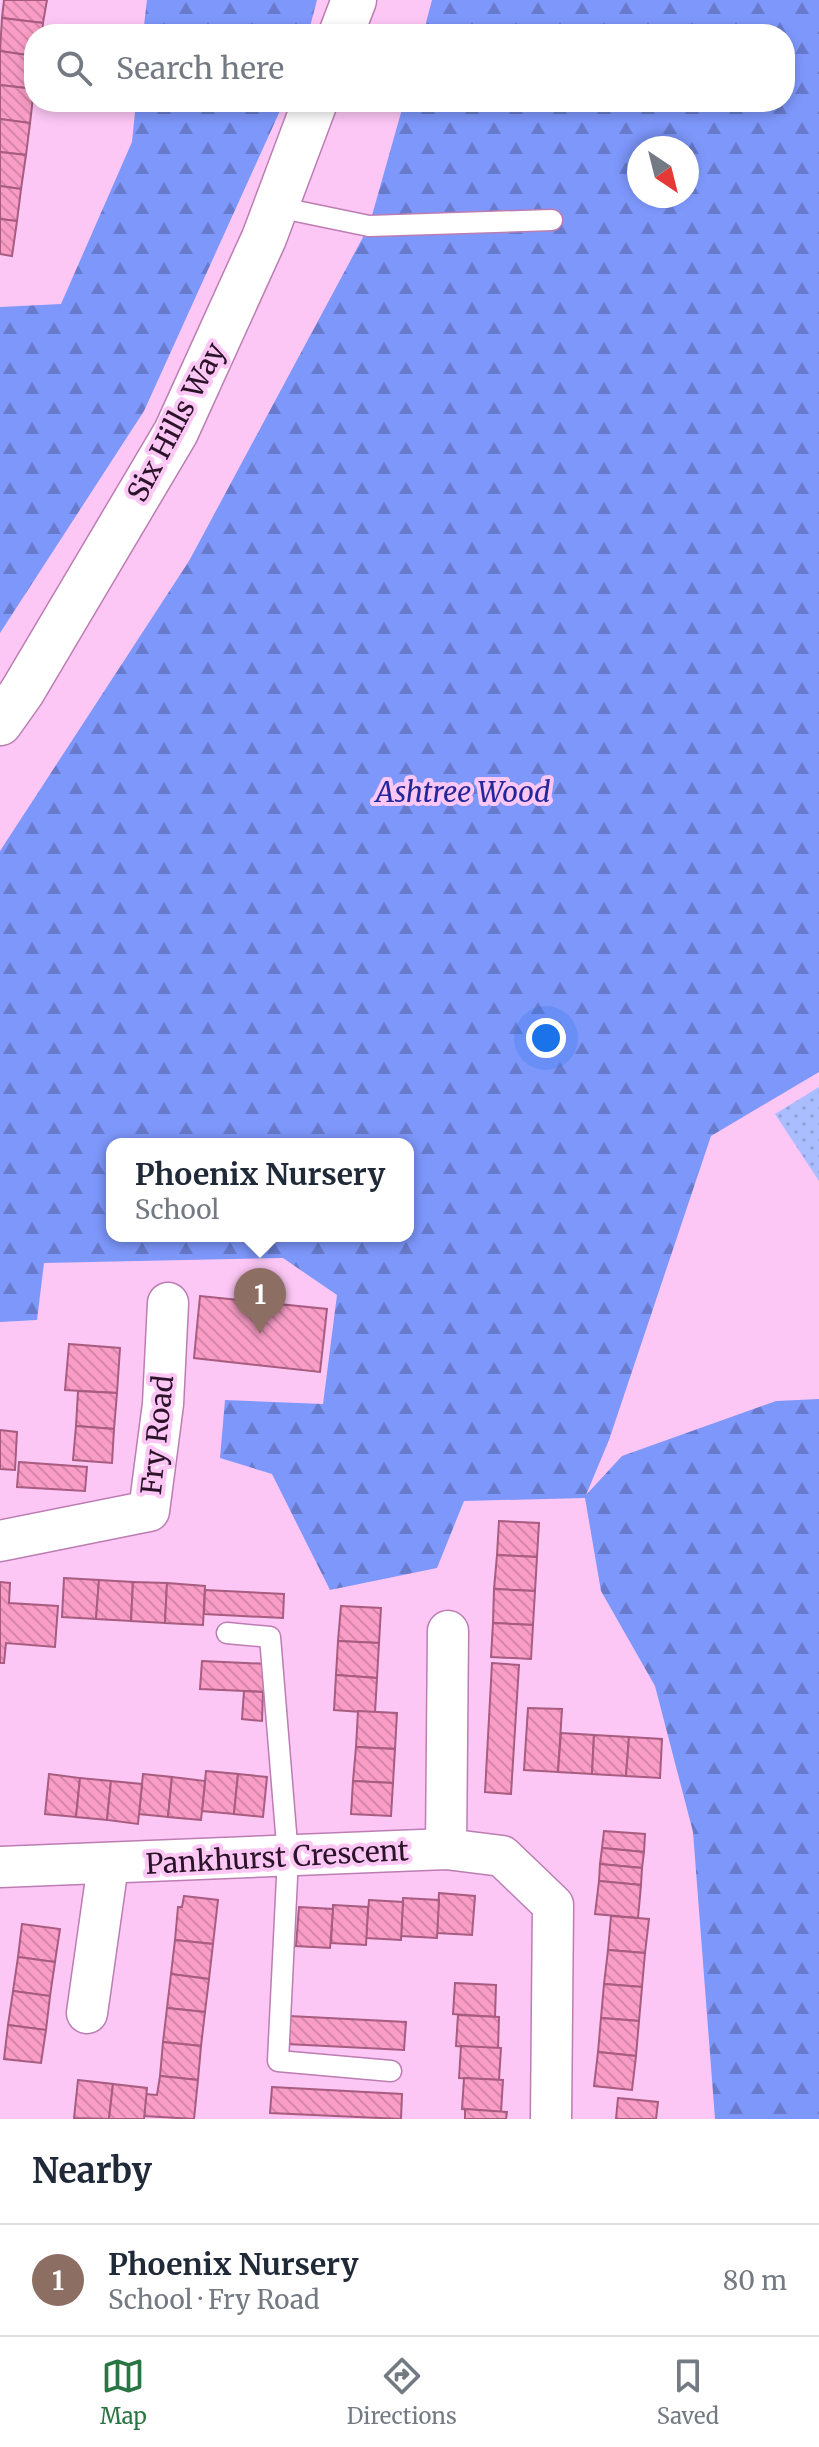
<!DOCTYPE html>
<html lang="en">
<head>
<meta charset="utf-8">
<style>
	:root { --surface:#fff; --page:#f2f2f3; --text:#1f2937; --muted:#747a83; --line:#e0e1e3; --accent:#2a7543 }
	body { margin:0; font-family:Merriweather,serif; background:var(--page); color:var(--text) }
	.compass { position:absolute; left:627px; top:136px; width:72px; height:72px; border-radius:50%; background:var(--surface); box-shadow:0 4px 12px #0003; rotate:145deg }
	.you { position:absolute; left:546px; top:1038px; width:28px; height:28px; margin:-20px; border:6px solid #fff; border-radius:50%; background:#1a73e8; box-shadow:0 0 0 12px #1a73e833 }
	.badge { display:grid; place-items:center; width:52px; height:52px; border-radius:50%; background:var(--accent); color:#fff; font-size:26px; font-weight:700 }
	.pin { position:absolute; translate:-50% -66px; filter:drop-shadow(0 2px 4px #0008) }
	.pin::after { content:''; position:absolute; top:42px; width:28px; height:24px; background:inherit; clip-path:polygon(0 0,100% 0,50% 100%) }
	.popup { position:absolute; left:106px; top:1138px; width:308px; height:104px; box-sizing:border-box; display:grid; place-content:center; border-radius:16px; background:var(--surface); filter:drop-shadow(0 2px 6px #0005); font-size:26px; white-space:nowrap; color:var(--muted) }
	.popup b { font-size:30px; color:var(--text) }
	.popup::after { content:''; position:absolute; left:50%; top:100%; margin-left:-16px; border:16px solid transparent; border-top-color:var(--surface) }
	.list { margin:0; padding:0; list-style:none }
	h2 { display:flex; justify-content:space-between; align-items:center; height:104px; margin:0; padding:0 32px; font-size:34px }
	h2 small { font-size:26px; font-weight:400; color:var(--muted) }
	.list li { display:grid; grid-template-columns:52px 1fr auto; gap:24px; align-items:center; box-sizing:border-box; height:112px; padding:0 32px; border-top:2px solid var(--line) }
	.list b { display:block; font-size:30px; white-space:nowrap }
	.list p { margin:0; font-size:26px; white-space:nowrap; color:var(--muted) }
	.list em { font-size:26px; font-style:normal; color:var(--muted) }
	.icon { flex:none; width:44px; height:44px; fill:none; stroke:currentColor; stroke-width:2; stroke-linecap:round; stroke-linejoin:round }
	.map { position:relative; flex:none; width:819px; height:2119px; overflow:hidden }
	.search { position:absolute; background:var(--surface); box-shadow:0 4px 12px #0003; left:24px; right:24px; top:24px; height:88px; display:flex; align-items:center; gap:20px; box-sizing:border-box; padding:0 28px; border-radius:32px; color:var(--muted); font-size:30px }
	.sheet { height:216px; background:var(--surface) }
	nav { display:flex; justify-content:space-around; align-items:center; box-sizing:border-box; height:112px; border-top:2px solid var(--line); background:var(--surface); font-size:22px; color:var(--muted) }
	nav a { display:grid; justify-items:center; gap:4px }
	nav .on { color:var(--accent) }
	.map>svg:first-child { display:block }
</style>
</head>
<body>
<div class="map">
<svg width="819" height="2119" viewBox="0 0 819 2119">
	<defs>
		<pattern id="forest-firs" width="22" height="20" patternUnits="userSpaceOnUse" patternTransform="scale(2)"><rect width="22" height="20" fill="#7d97fb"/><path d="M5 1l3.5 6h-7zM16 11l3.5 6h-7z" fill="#677acb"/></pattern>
		<pattern id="park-dots" width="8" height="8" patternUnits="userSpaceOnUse" patternTransform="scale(2)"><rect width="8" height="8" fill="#a9bdff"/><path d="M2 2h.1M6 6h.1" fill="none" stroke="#92a2db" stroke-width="1.8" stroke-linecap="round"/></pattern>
		<pattern id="building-back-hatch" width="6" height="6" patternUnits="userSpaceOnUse" patternTransform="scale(2)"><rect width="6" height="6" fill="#f99dc6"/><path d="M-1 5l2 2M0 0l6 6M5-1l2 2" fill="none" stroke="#d686aa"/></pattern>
	</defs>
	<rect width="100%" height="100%" fill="#fdc7f5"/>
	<!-- forest -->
	<g fill="url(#forest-firs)" fill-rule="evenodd">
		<path d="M147,0H317L308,34H143Z"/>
		<path d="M432,0H819V1072L711,1136L609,1440L586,1495L622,1456L776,1401L819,1399V2119H715L693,1832L655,1686L601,1591L585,1498L464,1501L437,1568L330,1590L272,1474L220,1458L225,1400L323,1404L337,1295L283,1258L44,1263L37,1320L0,1322V851L189,561L369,226L404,102H785V34H423ZM639,148H687V196H639ZM112,1144H408V1236H112Z"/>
		<path d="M136,102H284L144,411L0,633V307L61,304L132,142Z"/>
	</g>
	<!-- park -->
	<path fill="url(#park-dots)" d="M819,1087V1181L775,1114Z"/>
	<!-- building -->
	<g fill="url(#building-back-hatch)" stroke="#a75c80" stroke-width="2">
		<path d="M4,0H47L43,23L2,18Z"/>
		<path d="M2,18L43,23L42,34H34V56L0,51Z"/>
		<path d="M0,51L34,56V89L0,85Z"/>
		<path d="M0,85L34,89L30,123L0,119Z"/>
		<path d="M0,119L30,123L26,155L0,152Z"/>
		<path d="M0,152L26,155L21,189L0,186Z"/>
		<path d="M0,186L21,189L17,221L0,219Z"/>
		<path d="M0,219L17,221L12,256L0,254Z"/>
		<path d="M200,1296L327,1309L320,1372L194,1358Z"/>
		<path d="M69,1344L120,1348L117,1393L65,1390Z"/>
		<path d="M78,1391L117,1393L114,1429L76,1426Z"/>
		<path d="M76,1426L114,1429L112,1463L73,1460Z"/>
		<path d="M0,1430L17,1432L15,1470L0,1469Z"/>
		<path d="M19,1462L87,1467L85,1491L17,1487Z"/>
		<path d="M499,1521L539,1523L537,1557L497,1555Z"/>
		<path d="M497,1555L537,1557L535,1591L494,1589Z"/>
		<path d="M64,1578L99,1580L96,1619L62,1617Z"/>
		<path d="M99,1580L133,1582L131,1621L96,1619Z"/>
		<path d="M0,1582L10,1583L9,1603L58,1606L55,1647L6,1643L4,1663H0Z"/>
		<path d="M133,1582L167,1583L165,1623L131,1621Z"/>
		<path d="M167,1583L205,1586L203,1625L165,1623Z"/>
		<path d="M494,1589L535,1591L533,1625L493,1623Z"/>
		<path d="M205,1590L284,1594L283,1618L204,1614Z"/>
		<path d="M341,1606L381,1608L379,1643L338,1641Z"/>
		<path d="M493,1623L533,1625L531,1659L491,1657Z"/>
		<path d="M338,1641L379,1643L377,1678L336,1675Z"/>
		<path d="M202,1661L269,1664L267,1692L200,1689Z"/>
		<path d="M492,1663L519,1665L511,1794L485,1792Z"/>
		<path d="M336,1675L377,1678L375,1713L334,1710Z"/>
		<path d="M244,1691L263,1692L262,1721L242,1719Z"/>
		<path d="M528,1708L562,1709L558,1772L524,1770Z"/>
		<path d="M358,1711L397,1713L395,1749L356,1747Z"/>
		<path d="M561,1733L594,1735L592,1774L558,1772Z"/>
		<path d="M594,1735L629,1737L626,1776L592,1774Z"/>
		<path d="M629,1737L662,1739L660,1778L626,1776Z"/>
		<path d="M356,1747L395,1749L393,1783L353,1781Z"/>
		<path d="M206,1771L238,1774L234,1814L202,1811Z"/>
		<path d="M49,1774L80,1778L76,1817L45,1814Z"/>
		<path d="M143,1774L172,1777L168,1817L139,1814Z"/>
		<path d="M238,1774L267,1777L263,1817L234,1814Z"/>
		<path d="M172,1777L205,1781L201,1820L168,1817Z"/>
		<path d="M80,1778L111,1781L107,1820L76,1817Z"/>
		<path d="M111,1781L142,1784L138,1824L107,1820Z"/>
		<path d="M353,1781L393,1783L391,1816L351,1814Z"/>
		<path d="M604,1831L645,1834L644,1852L602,1848Z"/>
		<path d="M602,1848L644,1852L642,1868L600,1864Z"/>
		<path d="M600,1864L642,1868L641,1885L599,1881Z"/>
		<path d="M599,1881L641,1885L638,1918L595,1914Z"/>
		<path d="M439,1893L475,1896L472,1935L437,1933Z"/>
		<path d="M184,1896L218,1900L213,1944L175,1940L178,1907H182Z"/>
		<path d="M403,1898L439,1900L437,1938L401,1936Z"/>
		<path d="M369,1900L403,1902L401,1940L366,1938Z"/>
		<path d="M333,1905L368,1907L366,1945L331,1943Z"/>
		<path d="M299,1907L333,1909L330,1948L296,1946Z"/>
		<path d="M611,1916L649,1919L645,1953L608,1950Z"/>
		<path d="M22,1924L60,1929L55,1962L18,1957Z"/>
		<path d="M175,1940L213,1944L209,1979L171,1974Z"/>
		<path d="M608,1950L645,1953L642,1987L604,1984Z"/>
		<path d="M18,1957L55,1962L50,1996L13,1991Z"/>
		<path d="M171,1974L209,1979L205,2012L167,2008Z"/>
		<path d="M455,1983L496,1985L495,2017L453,2014Z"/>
		<path d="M604,1984L642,1987L639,2021L601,2018Z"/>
		<path d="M13,1991L50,1996L46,2030L8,2025Z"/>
		<path d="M167,2008L205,2012L201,2046L163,2042Z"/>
		<path d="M458,2015L499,2017L498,2049L456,2046Z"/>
		<path d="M289,2016L406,2022L404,2050L287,2044Z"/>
		<path d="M601,2018L639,2021L636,2056L598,2052Z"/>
		<path d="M8,2025L46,2030L41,2063L4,2059Z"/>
		<path d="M163,2042L201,2046L198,2080L160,2076Z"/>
		<path d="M461,2046L501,2048L499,2080L459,2078Z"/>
		<path d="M598,2052L636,2056L632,2090L594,2086Z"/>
		<path d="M160,2076L198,2080L194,2119L144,2116L146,2094L157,2095Z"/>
		<path d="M464,2078L503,2080L501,2112L462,2109Z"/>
		<path d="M78,2080L113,2084L109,2119L74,2118Z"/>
		<path d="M113,2084L147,2088L144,2119H109Z"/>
		<path d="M272,2087L402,2094L401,2119L270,2113Z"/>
		<path d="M618,2098L658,2102L656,2119H616Z"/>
		<path d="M465,2109L507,2112L506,2119H465Z"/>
	</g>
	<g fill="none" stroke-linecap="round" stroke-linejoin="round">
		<defs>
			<g id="service">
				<path d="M277,207L369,226L552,220"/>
				<path d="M227,1633L270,1637L288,1857L278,2061L391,2071"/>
			</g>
			<g id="minor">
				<path d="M0,1541L149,1511L163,1404L168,1303"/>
				<path d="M446,1849L448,1631"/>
				<path d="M0,1867L446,1849L502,1856L553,1905L551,2119"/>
				<path d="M87,2013L108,1865"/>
			</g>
			<g id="tertiary">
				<path d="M341,34L354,0"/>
				<path d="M0,723L22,692L176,432L264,238L315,102"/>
			</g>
		</defs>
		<!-- service casing -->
		<use href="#service" stroke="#bc7db3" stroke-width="23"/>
		<!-- minor casing -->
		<use href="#minor" stroke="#bc7db3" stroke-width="43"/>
		<!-- tertiary casing -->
		<use href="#tertiary" stroke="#bc7db3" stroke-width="47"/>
		<!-- service -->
		<use href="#service" stroke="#fff" stroke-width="20"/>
		<!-- minor -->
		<use href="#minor" stroke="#fff" stroke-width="40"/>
		<!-- tertiary -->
		<use href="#tertiary" stroke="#fff" stroke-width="44"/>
	</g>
	<g text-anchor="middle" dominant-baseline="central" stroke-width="8" stroke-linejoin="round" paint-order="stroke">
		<!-- street labels -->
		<g font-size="28" fill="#2b1329" stroke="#fdc7f5">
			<text transform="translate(176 422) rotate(-62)">Six Hills Way</text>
			<text transform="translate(157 1435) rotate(-84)">Fry Road</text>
			<text transform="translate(277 1857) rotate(-3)">Pankhurst Crescent</text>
		</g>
		<!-- park labels -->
		<g font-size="28" font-style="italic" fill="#232799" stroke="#fdc7f5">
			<text x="463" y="792">Ashtree Wood</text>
		</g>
	</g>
</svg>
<svg class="compass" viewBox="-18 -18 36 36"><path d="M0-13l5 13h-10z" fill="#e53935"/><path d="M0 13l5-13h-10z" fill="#747a83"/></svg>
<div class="you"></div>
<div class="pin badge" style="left:260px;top:1334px;background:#8d6e63">1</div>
<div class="popup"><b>Phoenix Nursery</b>School</div>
<div class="search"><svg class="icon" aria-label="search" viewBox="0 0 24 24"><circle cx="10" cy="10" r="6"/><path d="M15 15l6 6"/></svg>Search here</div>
</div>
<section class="sheet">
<h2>Nearby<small></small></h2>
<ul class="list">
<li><span class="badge" style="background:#8d6e63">1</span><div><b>Phoenix Nursery</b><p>School · Fry Road</p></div><em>80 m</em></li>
</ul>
</section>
<nav>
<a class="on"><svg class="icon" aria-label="map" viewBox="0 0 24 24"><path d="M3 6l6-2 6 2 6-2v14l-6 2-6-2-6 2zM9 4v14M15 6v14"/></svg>Map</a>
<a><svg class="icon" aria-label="directions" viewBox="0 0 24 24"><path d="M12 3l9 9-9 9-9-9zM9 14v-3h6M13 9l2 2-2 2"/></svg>Directions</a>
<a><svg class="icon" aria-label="saved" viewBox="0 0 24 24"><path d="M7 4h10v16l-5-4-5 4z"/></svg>Saved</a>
</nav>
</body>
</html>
